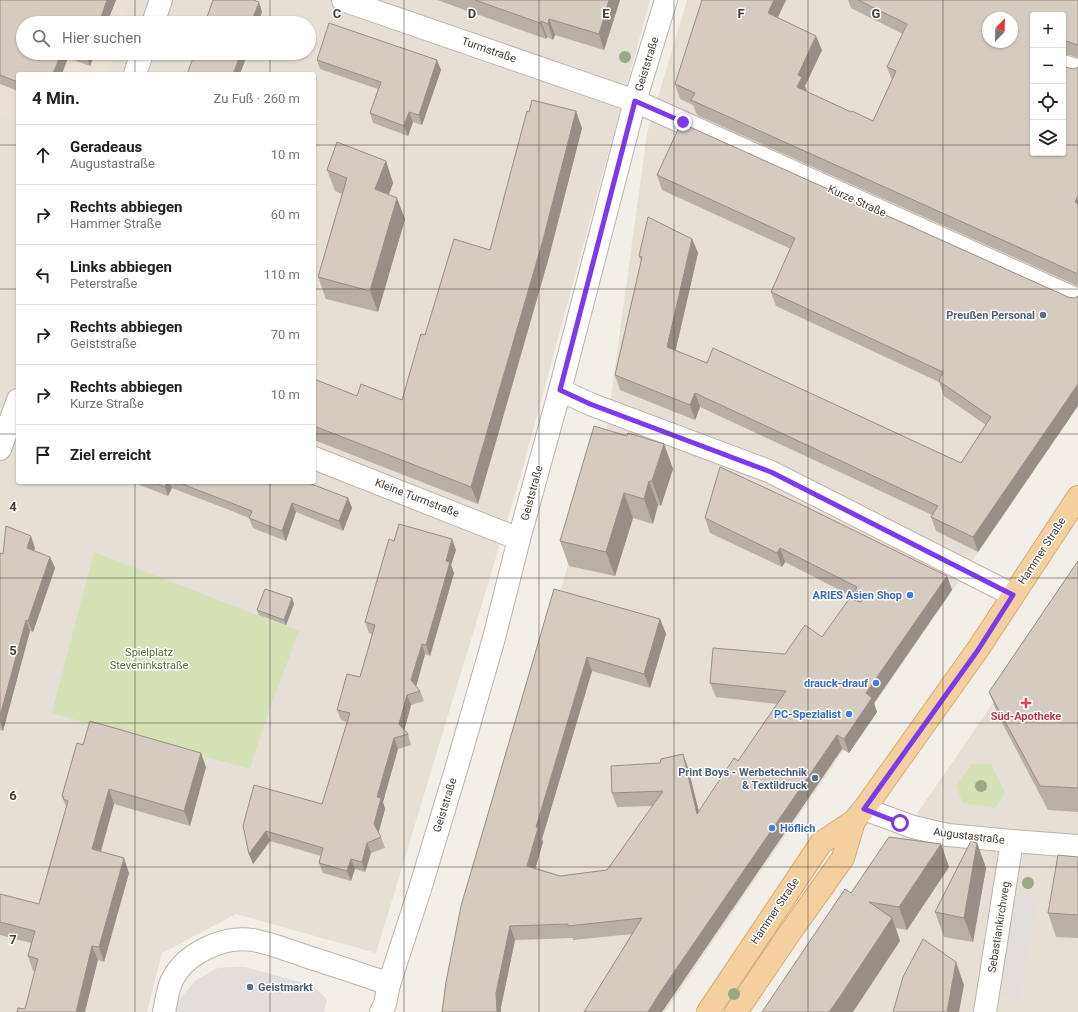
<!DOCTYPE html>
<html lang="de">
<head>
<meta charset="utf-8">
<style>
	:root { --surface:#fff; --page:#f6f6f6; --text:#202124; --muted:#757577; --line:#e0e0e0 }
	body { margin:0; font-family:Roboto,sans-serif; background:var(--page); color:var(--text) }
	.controls { position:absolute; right:12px; top:12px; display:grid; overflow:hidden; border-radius:4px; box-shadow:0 1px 3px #0004 }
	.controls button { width:36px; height:36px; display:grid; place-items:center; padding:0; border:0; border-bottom:1px solid var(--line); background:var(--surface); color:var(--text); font:20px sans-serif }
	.compass { position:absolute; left:982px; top:12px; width:36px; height:36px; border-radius:50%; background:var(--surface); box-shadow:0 1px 3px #0004; rotate:23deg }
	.stop { position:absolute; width:12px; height:12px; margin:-9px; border:3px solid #7c3aed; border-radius:50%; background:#fff }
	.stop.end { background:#7c3aed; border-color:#fff; box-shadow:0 1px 4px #0008 }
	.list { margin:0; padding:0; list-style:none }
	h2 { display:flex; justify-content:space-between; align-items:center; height:52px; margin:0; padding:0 16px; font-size:17px }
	h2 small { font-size:13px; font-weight:400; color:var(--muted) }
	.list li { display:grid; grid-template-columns:26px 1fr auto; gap:12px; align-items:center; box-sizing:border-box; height:60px; padding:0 16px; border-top:1px solid var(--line) }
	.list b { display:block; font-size:15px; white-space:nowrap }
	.list p { margin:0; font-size:13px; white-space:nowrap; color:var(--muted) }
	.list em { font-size:13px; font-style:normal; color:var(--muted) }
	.icon { flex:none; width:22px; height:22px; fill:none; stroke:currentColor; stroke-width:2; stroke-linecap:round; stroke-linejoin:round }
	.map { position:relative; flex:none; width:1078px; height:1012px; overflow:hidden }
	.search { position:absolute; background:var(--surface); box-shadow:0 1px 3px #0004; left:16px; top:16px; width:300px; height:44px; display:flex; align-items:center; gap:10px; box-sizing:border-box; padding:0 14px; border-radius:22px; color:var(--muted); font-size:15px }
	.panel { position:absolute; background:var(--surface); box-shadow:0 1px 3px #0004; left:16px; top:72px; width:300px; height:412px; border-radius:4px }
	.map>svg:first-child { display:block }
</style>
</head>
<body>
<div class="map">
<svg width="1078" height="1012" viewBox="0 0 1078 1012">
	<rect width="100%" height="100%" fill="#f2eee8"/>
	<!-- residential -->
	<g fill="#e5dfd6" fill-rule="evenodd">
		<path d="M0,0H650L520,478L376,953L236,914L162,953L147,1012H0ZM23,23H309V53H23ZM18,74H314V482H18Z"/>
		<path d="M687,0H1078V406L665,1012H446L552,619L605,441L647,134ZM1033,15H1063V153H1033ZM988,18H1012V42H988Z"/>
		<path d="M1078,579V1012H783L914,818Z"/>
	</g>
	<!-- education -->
	<path fill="#eae0d3" d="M0,0H131L123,23H23V53H112L105,74H18V122L0,114Z"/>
	<!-- green -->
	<g fill="#d4e2b5">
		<path d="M94,552L299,631L263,727L250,769L52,713Z"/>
		<path d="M972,764H991L1005,793L995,808L963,803L956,786Z"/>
	</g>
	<!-- parking -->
	<g fill="#e1dedc">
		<path d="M1016,894L1039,898L1018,1000L995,995Z"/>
		<path d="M233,967H245L304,983L318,990L327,1000L324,1012H173L178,1001L196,980L218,968Z"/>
	</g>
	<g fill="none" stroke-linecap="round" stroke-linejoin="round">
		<defs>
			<g id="minor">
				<path d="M343,0L635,101L1078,300"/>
				<path d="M153,23L161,0"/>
				<path d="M1067,67L1078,71"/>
				<path d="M135,74L142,53"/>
				<path d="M560,390L590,404L771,472L1013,595"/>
				<path d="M0,449L18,400"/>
				<path d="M314,458L519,539"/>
				<path d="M864,809L913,827L948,835L1012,841L1078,846"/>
				<path d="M164,1012C166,1003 167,994 170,985C181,955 222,935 253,940C270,943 288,950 305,956C333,965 361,974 389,984"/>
				<path d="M381,1012L385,1004L389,984L420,889L458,763L494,638L519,539L560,390L635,101L666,0"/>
				<path d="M985,1012L1012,841"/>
			</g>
			<g id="major">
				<path d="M708,1012L821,843L854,821L864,809L978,649L1078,497"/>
				<path d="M736,1012L789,934L843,858L854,821"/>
			</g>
		</defs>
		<!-- minor casing -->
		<use href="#minor" stroke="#bdb4ab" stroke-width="24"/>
		<!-- major casing -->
		<use href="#major" stroke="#d8ab70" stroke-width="24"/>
		<!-- minor -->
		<use href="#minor" stroke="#fff" stroke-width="22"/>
		<!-- major -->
		<use href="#major" stroke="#f4d09f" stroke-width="22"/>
	</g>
	<!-- trees -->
	<g fill="#99a983">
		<circle cx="625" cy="57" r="6"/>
		<circle cx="981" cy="786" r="6"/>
		<circle cx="1028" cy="883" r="6"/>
		<circle cx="734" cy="994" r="6"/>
	</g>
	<!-- wall -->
	<g fill="#b8afa6">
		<path d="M0,0H116L107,23H23V53H95L90,66L68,58L18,74V91L0,84Z"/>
		<path d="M437,0H620L604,50L555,35L553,40L547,37L546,39Z"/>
		<path d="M848,0H1078V58L1071,55H1065L1063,56V15H1033V153L1069,68L1074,69L1078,67V286L697,115L693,105L680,99L675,84L778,18L822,50L805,86L807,92L851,112L873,121L892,80L887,67L903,34L851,8Z"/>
		<path d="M317,60L441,70L422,125L413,122L408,136L373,123L370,113L378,89L320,69Z"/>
		<path d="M582,128L549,257L478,504L314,440V379L357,396L402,400L425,335L490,250Z"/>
		<path d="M386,161L393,183L389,194L405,219L378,312L326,299L318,277L342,194L335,191L327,170Z"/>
		<path d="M657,175L1068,297L1074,298L978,552L936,531L931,517L932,515L700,407L695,420L620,390L615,375L641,262L639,256L692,239L698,253L675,351L961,463L986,425L944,396L939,382L776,306L771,292L791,249L662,190Z"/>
		<path d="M627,436L664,444L673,469L661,506L658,505L653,524L633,518L615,576L569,566L560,541Z"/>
		<path d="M132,482H306L348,498L352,508L343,531L296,512L286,541L253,528L249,518L232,511L172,488L168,496Z"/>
		<path d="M705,518L947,576L952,590L874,703L877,712L849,753L842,749L662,1012H584L632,934L573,940V938L515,940L501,1007L442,1012L554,589L660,619L666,634L650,688L592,671L542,839L543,842L535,869L560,876L607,870L653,806L617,807L612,793L660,763L683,754L688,768L699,812L738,761L777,704L716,697L710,683L785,654L822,637L858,601L857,599L785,562L782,567L710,533Z"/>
		<path d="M394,541L456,550L451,565L454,573L430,656L425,654L416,686L420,691L424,701L411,705L404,730L408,734L411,745L398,749L383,802L385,809L378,832L381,837L385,848L371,853L365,872L355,869L351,881L323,873L319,863L321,856L270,841L253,864L249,854L243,826L322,804L347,722L341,720L337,710L360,677L372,634L369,633L365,622Z"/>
		<path d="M35,548L34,551L50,557L55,568L33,632L30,631L3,731L0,730V553L3,554Z"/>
		<path d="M1078,561V812L1048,810L998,715L989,692Z"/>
		<path d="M292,598L294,604L286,625L259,615L257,610Z"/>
		<path d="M83,745L206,767L190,826L114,804L101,852L129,873L104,962L98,960L25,1009L35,971H33L28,956L31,943L0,935V894L39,904L66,807L62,796Z"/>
		<path d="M977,843L986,868L973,942L944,937L935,912Z"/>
		<path d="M941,844L949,867L907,930L896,928L900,941L851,893Z"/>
		<path d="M1078,857V938L1056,937L1048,913Z"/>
	</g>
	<!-- shaded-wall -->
	<g fill="#968e87">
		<path d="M107,0H116L107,23H99Z"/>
		<path d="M609,0H620L604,50L599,34Z"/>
		<path d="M774,0H786L773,28L768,13Z"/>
		<path d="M259,2L262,12L258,23H251Z"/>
		<path d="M549,19L555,35L553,40L548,24Z"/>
		<path d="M541,21L547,37L546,39L540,23Z"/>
		<path d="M816,36L822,50L805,86L807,91L797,87L798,75Z"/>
		<path d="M61,53H66L68,58L62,74H53Z"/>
		<path d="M87,53H95L90,66L86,55Z"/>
		<path d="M241,53H248L240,74H233Z"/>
		<path d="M437,60L441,70L422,125L419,115Z"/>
		<path d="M576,111L582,128L549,257L478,504L471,487Z"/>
		<path d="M409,112L413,122L408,136L404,126Z"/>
		<path d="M386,161L393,183L383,210L375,189Z"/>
		<path d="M1078,195V211L1075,202Z"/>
		<path d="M397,198L405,219L378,312L370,291Z"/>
		<path d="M692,239L698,253L673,362L667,347Z"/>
		<path d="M1078,384V406L978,552L973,537Z"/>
		<path d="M695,393L700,407L695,420L690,405Z"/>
		<path d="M664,444L673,469L661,506L652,481Z"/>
		<path d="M649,481L658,505L653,524L644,499Z"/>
		<path d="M167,482H169L172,488L168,496L165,487Z"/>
		<path d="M624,493L633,518L615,576L606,552Z"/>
		<path d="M348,498L352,508L343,531L339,521Z"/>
		<path d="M292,503L296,512L286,541L282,531Z"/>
		<path d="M31,536L35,548L31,560L27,548Z"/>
		<path d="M452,539L456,550L451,565L454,573L430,656L426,645L446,561Z"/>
		<path d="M780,548L785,562L782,567L777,553Z"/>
		<path d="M50,557L55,568L33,632L28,621Z"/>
		<path d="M947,576L952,590L874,703L877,712L849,753L844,739L866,693Z"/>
		<path d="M292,598L294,604L286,625L284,620Z"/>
		<path d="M660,619L666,634L650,688L644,674Z"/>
		<path d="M26,620L30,631L3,731L0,721V716Z"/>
		<path d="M422,644L425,654L415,691L411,680Z"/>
		<path d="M587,657L592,671L542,839L543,842L532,880L527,866L536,827Z"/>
		<path d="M407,695L411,705L403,735L399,724Z"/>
		<path d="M837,735L842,749L662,1012H648L661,991Z"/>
		<path d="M394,738L398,749L383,802L385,809L378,835L374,824L377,797Z"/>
		<path d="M201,753L206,767L190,826L184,811Z"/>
		<path d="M683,754L688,768L703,828L697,814Z"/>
		<path d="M109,789L114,804L97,864L92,849Z"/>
		<path d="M266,831L270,841L253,864L249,854Z"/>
		<path d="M367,843L371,853L365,872L362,862Z"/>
		<path d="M977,843L986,868L973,942L964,918Z"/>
		<path d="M941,844L949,867L907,930L899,907Z"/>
		<path d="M124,858L129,873L104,962L99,947Z"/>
		<path d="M351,859L355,869L351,881L347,871Z"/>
		<path d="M892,918L900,941L853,1012H829Z"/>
		<path d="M510,926L515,940L501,1007V1012H497L496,993Z"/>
		<path d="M92,946L98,960L85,1012H76Z"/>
		<path d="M956,962L964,985L959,1012H947Z"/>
	</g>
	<!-- building -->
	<g fill="#d6cbc1" stroke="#968e87" fill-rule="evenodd">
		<path d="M0,0H107L99,23H23V53H61L53,74H18V82L0,75Z"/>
		<path d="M213,0H253L259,2L251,23H205Z"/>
		<path d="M475,0H609L599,34L549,19L548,24L541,21L540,23Z"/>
		<path d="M702,0H774L768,13L816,36L798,75L802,77L797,87L851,112L852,111L873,121L896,71L887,67L907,24L858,0H1078V45L1063,40V15H1033V153H1063V66L1069,68L1074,69L1078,67V195L1075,202L1078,204V274L691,100L695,93L675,84ZM988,18H1012V42H988Z"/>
		<path d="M329,23L437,60L419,115L409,112L404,126L370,113L381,82L317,60Z"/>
		<path d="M80,53H87L86,55Z"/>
		<path d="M195,53H241L233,74H187Z"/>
		<path d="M532,100L576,111L543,240L471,487L314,426V379L357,396L361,384L402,400L421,334L425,335L454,239L490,250L527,111L529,112Z"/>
		<path d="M681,123L1068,297L1074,298L1078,296V384L973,537L931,517L938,506L695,393L690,405L615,375L642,257L639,256L648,217L692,239L667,347L707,363L713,348L961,463L991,417L939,381L943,372L771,292L795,238L657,175Z"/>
		<path d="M337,142L386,161L375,189L397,198L370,291L318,277L347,178L327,170Z"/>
		<path d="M594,426L627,436L628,433L664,444L652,481H649L644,499L624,493L606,552L560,541Z"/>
		<path d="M720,467L800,504L947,576L866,693L872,698L844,739L837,735L661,991L648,1012H584L642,918L568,926V924L510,926L496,993L497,1012H442L446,982L461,906L554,589L660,619L644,674L587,657L536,827L538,828L527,866L560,876L607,870L663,791L612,793L611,766L660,763L661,759L683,754L697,814L734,758L738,761L786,691L710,683L713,648L785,654L805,625L822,637L849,599L861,602L864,595L855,591L857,587L780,548L777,553L705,518Z"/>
		<path d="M153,482H167L165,487Z"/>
		<path d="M177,482H306L348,498L339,521L292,503L282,531L249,518L252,511Z"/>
		<path d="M399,524L452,539L446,561L450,562L426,645L422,644L411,680L420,691L407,695L399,724L408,734L394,738L377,797L381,798L374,824L381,837L367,843L362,862L351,859L347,871L319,863L323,848L266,831L249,854L243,826L254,785L322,804L350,713L337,710L347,674L360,677L375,625L365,622L389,539L394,541Z"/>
		<path d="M6,526L31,536L27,548L50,557L28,621L26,620L0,716V553L3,554Z"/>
		<path d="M1078,561V788L1040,786L989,692Z"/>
		<path d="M265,589L292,598L284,620L257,610Z"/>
		<path d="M90,721L201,753L184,811L109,789L92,849L124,858L99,947L92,946L76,1012H17L18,1008L25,1009L38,959L28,956L35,931L0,922V894L39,904L68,801L63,799L64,797L62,796L77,743L83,745Z"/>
		<path d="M889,837L941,844L899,907L869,902L892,918L839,998L829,1012H762L845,889L851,893Z"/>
		<path d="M971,841L977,843L964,918L935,912Z"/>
		<path d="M1058,855L1078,857V915L1048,913Z"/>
		<path d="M923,939L956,962L947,1012H893L903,977Z"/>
	</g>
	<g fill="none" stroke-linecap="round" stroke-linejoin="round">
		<!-- route -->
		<path stroke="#7c3aed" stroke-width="5" d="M683,122L635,101L560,390L590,404L771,472L1013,595L978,650L864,809L900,823"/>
	</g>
	<!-- grid -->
	<path fill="none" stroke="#453e37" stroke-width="1" stroke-opacity="0.55" d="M135,0V23M270,0V23M404,0V1012M539,0V1012M674,0V1012M808,0V1012M943,0V1012M135,53V74M270,53V74M0,145H18M314,145H1033M1063,145H1078M0,289H18M314,289H1078M0,434H18M314,434H1078M135,482V1012M270,482V1012M0,578H1078M0,723H1078M0,867H1078"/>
	<!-- markers -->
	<g fill="#5c6f8a" stroke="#fff" stroke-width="1.5">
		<circle cx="1043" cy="315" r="4"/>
		<circle cx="815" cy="778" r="4"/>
		<circle cx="250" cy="987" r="4"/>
	</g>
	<g fill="#3f7fe0" stroke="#fff" stroke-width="1.5">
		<circle cx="910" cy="595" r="4"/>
		<circle cx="876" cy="683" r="4"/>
		<circle cx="849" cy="714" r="4"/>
		<circle cx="772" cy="828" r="4"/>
	</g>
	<path fill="#e0444e" stroke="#fff" stroke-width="1.5" d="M1024 697h4v4h4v4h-4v4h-4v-4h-4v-4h4z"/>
	<g text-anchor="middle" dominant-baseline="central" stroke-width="3" stroke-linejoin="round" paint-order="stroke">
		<!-- street labels -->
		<g font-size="11" fill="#453e37" stroke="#fff">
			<text transform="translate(489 50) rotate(19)">Turmstraße</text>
			<text transform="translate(647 64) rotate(-73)">Geiststraße</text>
			<text transform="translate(857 201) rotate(24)">Kurze Straße</text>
			<text transform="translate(532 493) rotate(-75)">Geiststraße</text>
			<text transform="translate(417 498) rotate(21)">Kleine Turmstraße</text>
			<text transform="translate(1042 551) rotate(-57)">Hammer Straße</text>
			<text transform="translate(445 805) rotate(-73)">Geiststraße</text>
			<text transform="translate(969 836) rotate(7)">Augustastraße</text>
			<text transform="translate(775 911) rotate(-56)">Hammer Straße</text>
			<text transform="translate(999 927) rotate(-81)">Sebastiankirchweg</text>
		</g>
		<!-- service labels -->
		<g font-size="11" font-weight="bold" fill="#4e5e75" stroke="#fff" text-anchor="end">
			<text x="1035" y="315">Preußen Personal</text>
			<text x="807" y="772">Print Boys - Werbetechnik<tspan x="807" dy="13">&amp; Textildruck</tspan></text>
			<text x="258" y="987" text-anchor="start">Geistmarkt</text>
		</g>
		<!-- shop labels -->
		<g font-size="11" font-weight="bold" fill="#366cbe" stroke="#fff" text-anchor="end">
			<text x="902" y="595">ARIES Asien Shop</text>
			<text x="868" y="683">drauck-drauf</text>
			<text x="841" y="714">PC-Spezialist</text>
			<text x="780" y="828" text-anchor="start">Höflich</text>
		</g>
		<!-- park labels -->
		<g font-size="11" fill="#517130" stroke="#fff">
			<text x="149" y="652">Spielplatz<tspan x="149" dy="13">Steveninkstraße</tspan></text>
		</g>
		<!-- health labels -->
		<g font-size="11" font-weight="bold" fill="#be3a42" stroke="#fff">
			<text x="1026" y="716">Süd-Apotheke</text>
		</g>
	</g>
	<g font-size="13" text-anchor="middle" font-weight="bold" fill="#453e37" stroke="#fff" stroke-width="3" stroke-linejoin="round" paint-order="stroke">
		<text x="337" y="18">C</text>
		<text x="472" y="18">D</text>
		<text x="606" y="18">E</text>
		<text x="741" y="18">F</text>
		<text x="876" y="18">G</text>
		<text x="13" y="511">4</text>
		<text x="13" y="655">5</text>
		<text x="13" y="800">6</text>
		<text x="13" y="944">7</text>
	</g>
</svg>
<div class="controls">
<button>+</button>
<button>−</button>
<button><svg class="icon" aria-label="locate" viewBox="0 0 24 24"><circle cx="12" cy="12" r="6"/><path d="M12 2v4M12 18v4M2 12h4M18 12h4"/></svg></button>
<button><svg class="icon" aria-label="layers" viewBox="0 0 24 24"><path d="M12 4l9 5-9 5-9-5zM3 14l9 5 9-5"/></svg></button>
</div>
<svg class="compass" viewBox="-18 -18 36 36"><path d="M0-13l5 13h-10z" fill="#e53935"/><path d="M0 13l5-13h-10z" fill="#757577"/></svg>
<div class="stop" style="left:900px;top:823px"></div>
<div class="stop end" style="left:683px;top:122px"></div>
<div class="search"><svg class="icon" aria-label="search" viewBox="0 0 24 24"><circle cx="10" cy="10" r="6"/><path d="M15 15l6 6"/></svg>Hier suchen</div>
<section class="panel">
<h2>4 Min.<small>Zu Fuß · 260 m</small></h2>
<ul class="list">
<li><svg class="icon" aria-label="ahead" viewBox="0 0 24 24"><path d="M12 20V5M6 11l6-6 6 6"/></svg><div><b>Geradeaus</b><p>Augustastraße</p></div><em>10 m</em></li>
<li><svg class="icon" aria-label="right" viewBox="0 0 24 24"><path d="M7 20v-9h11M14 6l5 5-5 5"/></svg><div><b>Rechts abbiegen</b><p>Hammer Straße</p></div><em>60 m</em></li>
<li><svg class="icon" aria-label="left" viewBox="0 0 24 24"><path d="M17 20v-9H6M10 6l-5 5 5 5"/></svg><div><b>Links abbiegen</b><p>Peterstraße</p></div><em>110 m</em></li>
<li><svg class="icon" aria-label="right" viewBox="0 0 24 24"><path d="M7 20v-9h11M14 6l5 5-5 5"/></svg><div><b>Rechts abbiegen</b><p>Geiststraße</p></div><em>70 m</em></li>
<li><svg class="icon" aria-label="right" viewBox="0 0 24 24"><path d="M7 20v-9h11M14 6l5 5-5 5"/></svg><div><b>Rechts abbiegen</b><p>Kurze Straße</p></div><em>10 m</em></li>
<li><svg class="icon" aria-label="arrive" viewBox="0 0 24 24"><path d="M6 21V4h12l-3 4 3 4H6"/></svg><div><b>Ziel erreicht</b></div></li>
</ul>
</section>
</div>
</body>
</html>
